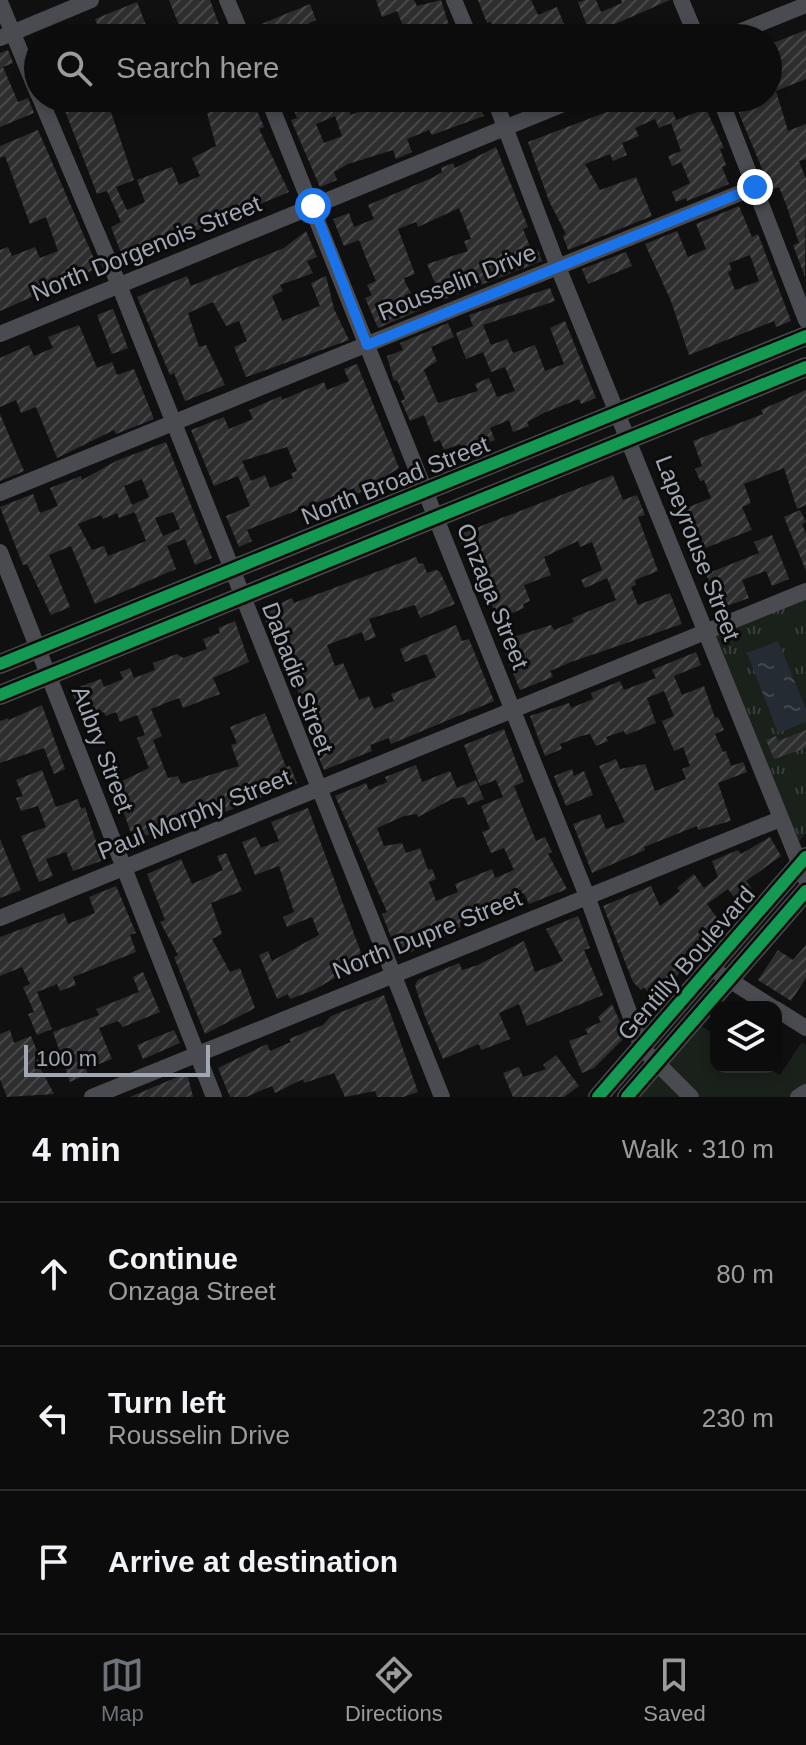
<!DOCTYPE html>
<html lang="en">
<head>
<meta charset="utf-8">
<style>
	:root { --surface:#0c0c0c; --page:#151515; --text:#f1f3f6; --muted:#9a9b9d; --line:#2c2c2d; --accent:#6e7279 }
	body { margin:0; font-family:Arial,sans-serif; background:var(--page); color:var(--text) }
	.controls { position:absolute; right:24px; bottom:24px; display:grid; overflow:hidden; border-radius:16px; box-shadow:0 4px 12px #0003 }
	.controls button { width:72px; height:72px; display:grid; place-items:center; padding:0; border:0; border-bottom:2px solid var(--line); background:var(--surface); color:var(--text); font:40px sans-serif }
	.scale { position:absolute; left:24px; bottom:20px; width:186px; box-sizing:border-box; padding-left:8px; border:4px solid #a0a6b2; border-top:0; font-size:22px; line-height:28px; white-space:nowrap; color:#a0a6b2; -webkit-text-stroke:6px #0b0b0c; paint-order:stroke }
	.stop { position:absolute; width:24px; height:24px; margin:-18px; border:6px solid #1a73e8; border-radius:50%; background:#fff }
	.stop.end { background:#1a73e8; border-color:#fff; box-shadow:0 2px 8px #0008 }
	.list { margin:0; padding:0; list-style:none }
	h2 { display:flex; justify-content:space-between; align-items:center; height:104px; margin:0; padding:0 32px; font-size:34px }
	h2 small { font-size:26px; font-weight:400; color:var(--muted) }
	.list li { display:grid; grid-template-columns:52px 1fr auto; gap:24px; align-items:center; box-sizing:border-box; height:144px; padding:0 32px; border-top:2px solid var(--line) }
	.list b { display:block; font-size:30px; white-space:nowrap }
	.list p { margin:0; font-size:26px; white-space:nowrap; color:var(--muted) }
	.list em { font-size:26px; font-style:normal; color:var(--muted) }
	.icon { flex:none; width:44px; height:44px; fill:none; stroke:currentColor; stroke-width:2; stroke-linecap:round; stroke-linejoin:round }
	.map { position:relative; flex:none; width:806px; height:1097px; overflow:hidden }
	.search { position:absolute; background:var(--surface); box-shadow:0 4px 12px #0003; left:24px; right:24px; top:24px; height:88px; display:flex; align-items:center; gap:20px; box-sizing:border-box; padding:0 28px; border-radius:44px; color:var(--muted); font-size:30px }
	.sheet { height:536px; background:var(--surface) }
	nav { display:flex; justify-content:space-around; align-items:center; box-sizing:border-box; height:112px; border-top:2px solid var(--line); background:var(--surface); font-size:22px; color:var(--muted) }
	nav a { display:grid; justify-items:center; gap:4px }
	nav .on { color:var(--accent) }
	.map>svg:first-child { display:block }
</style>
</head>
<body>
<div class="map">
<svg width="806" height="1097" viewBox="0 0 806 1097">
	<defs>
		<pattern id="park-tufts" width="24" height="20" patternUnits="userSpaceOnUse" patternTransform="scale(2)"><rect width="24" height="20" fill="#1a211b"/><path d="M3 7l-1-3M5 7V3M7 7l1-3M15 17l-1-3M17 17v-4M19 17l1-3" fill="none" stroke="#383e3a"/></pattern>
		<pattern id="water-ripples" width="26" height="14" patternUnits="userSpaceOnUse" patternTransform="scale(2)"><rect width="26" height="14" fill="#242b32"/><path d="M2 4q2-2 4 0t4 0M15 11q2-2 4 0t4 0" fill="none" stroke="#40474d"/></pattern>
		<pattern id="building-hatch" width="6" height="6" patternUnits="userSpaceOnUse" patternTransform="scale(2)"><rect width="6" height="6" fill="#2e2e2f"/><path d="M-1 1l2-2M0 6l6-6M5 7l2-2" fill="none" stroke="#49494b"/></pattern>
	</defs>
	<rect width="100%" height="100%" fill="#101010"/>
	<!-- grass -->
	<path fill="#1a211b" d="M700,1025L716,1035V1067H767L780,1075L802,1042L806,1045V1097H640Z"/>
	<!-- park -->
	<path fill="url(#park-tufts)" d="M806,591V833L798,843L705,633Z"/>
	<!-- water -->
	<path fill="url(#water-ripples)" d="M778,641L806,709V722L778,733L747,653Z"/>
	<!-- building -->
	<g fill="url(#building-hatch)" fill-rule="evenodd">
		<path d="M169,0H210L223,35L184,38Z"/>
		<path d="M376,0H414L417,6L441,0L453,38H408L397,11L382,17Z"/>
		<path d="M478,0H531L538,15L557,7L568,34L587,26L578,2L585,0H596L601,12L622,3L621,0H670L606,28L610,38H498L491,22L487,23Z"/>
		<path d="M137,2L151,38H103L95,19Z"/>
		<path d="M310,4L316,20L309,23L315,38H264L259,25Z"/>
		<path d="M806,30V79L776,91L788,131L806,124V159L799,161L806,179L805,277L793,245L799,243L787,207L779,187L771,190L738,111L742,110L737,98H768V45Z"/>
		<path d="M8,50L13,63L3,67L18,102L28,98L34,113L0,127V53Z"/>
		<path d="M68,98H127L109,106L134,180L116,187L127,210L145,202L137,180L172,167L179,185L200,176L192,158L216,146L207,113L244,98H250L258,113L264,127L259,129L289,192L139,254L140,257L125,263L111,227L121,222L107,191L97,194L64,108L71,105Z"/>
		<path d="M298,98H345L351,115L388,100L390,105L408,98H476L484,116L432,135L429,130L407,139L412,152L396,159L393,150L348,164L334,172L337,180L320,187L291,120L297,118L290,101ZM335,116L342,136L324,143L316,124Z"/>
		<path d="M622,98H668L676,120L706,109L724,148L720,149L726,165L722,167L729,184L687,201L686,198L676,202L672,192L690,183L681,162L672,166L668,156L681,151L671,123L659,128L655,119L635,128L639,136L622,143L627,155L613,161L610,154L585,164L600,190L636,177L652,216L568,250L563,236L566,234L549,201L528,142L612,110L609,103Z"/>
		<path d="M38,130L98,268L0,311V250L8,247L12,256L35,247L40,258L58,251L46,217L30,224L5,156L0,158V146Z"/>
		<path d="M496,147L528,227L523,229L531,249L538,250L542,261L442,300L427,264L468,251L464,241L471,239L459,208L418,227L416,222L398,229L415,274L404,278L405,282L420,310L378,328L365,298L372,295L367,285L376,281L368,263L359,240L344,246L333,219L349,213L354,227L374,219L368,205L434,177L442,172L441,168L453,163L455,168Z"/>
		<path d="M739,206L752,237L758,234L791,321L776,327L774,321L689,355L671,301L645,244L677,231L688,257L706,249L696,224ZM750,255L759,281L735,290L728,272L732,270L729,263Z"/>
		<path d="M306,231L317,257L307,261L313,273L280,285L283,291L272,296L282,321L320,306L311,283L326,276L334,309L349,340L246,377L234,347L247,341L239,321L226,326L213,302L188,313L199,347L206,345L225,385L185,401L174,373L170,375L137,297L187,276L191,286L284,248Z"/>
		<path d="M626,252L632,266L588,284L582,269Z"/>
		<path d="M550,288L555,301L483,325L491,345L507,339L513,353L535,345L545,371L564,364L550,328L565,321L596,398L581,404L579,399L546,412L527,422L529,426L513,432L509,420L490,428L495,440L463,452L460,444L444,450L440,440L434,442L424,415L410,421L401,401L405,399L397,380L394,381L387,356L403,350L400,343L448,323L454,337L431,347L437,361L424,370L438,403L478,391L475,384L489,378L497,397L515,391L505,367L491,372L483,352L466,359L456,333L473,326L469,315Z"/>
		<path d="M113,309L128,348L112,354L97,315Z"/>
		<path d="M79,325L97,368L112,362L117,375L134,369L154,419L116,434L114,430L57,458L36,407L21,413L16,400L0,407V358L29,345L34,356L53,348L48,337Z"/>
		<path d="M357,364L399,468L383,478L385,482L356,494L354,488L247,530L252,541L239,547L226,516L250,506L238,476L214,486L191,430L224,417L229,429L253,419L249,410L281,396L282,400L324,382L327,390L349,381L344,369ZM287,447L297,471L291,473L293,478L270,488L265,475L251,481L242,461Z"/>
		<path d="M806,390V505L797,509L784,468L744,484L751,503L742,507L752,530L700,550L684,509L711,498L704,480L700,481L695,469L702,466L693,441L763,414L761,410Z"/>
		<path d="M0,414L24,471L0,481Z"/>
		<path d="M166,442L212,558L195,565L185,539L167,546L176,569L95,604L71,546L49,555L70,607L51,615L27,564L23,565L0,507L33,494L40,513L58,506L50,488L81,476L82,480L116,461ZM142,479L149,497L132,505L146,541L108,556L104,546L92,550L78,524L101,515L103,519L117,513L119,518L135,512L124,486ZM173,512L180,529L163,536L155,518Z"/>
		<path d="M613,475L623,500L637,495L645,515L638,517L658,571L635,580L636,585L631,587L638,605L670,593L682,624L571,662L550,671L553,677L520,690L505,654L514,650L510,638L551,625L554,630L574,622L572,618L616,600L607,578L585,588L581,580L602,570L592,542L580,547L578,541L544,557L551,575L524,585L530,601L523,604L524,608L498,619L487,594L482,596L458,535Z"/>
		<path d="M800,510L806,522L802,524L806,534V571L784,517Z"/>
		<path d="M772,535L789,579L772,586L766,571L742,580L749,598L721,608L706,574L759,553L754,542Z"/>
		<path d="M416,557L419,564L423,563L427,573L436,570L440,572L455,604L420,618L415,605L369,619L376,637L365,641L362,632L327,645L335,666L343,663L359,700L369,696L374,709L394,701L391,694L436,677L426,654L405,662L400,649L456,625L462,641L469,639L494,701L391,744L389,738L370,745L372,751L324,770L310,736L322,732L314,711L309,713L291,678L288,679L262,611L292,598L294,603Z"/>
		<path d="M235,621L249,662L213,678L220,694L183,708L179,698L151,709L162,736L153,740L168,778L178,776L181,784L239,766L231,745L237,743L230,727L265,713L286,767L290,766L297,783L183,829L180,824L141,837L139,833L132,836L114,785L149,768L137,738L145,735L137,715L120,722L116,712L106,716L104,712L83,720L71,690L101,679L104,687L123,679L120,672L130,668L134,678L155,670L153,663L177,654L183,658L207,649L203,639L220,633L218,628Z"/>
		<path d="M696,652L701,665L674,676L682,695L704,686L715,718L718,717L724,730L715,734L723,752L726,751L731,766L743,762L747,772L718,783L731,821L698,830L697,826L644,847L645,850L592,873L573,824L600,814L606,829L625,822L599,766L616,759L620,769L645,764L655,791L686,779L682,769L690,766L683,747L674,751L662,721L674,716L664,691L647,698L656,723L626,735L624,731L606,737L608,741L596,746L590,734L581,736L560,744L562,749L545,756L530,716L569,703L571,708L593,699L591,693L620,681L624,690L656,678L652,670Z"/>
		<path d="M42,705L65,769L54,774L44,748L0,763V721L8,718L9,720Z"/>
		<path d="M504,729L524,782L514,786L536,841L545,837L552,852L548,854L567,889L529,904L524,893L461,918L460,928L399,958L382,914L387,912L335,796L366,783L369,790L387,782L385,777L416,765L422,782L450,771L457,788L476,780L484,799L468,805L464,797L452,799L418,817L417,814L404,816L377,828L384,846L402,843L406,853L420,848L428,870L432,869L436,879L429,882L436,901L458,892L455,884L492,869L495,878L514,870L504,848L491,853L482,832L490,829L481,806L503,797L496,780L480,786L464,745Z"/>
		<path d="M806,730V748L774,759L766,740L776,736L778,741Z"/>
		<path d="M572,769L574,776L584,771L593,795L566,806L554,776Z"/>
		<path d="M42,770L56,807L78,799L81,809L85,807L101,857V861L73,871L66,852L46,859L53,876L39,882L21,836L46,827L38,806L21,811L16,798L23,796L16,780Z"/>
		<path d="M308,808L364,961L314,990L290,999L288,994L277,999L259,955L268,951L272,961L319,935L312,917L287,927L283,917L294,912L279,866L255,875L242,842L256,837L261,848L279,841L271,822Z"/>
		<path d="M770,837L781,856L746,881L752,889L736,900L728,889L707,904L720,922L678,961L684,968L667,987L653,998L644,987L641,990L633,982L603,906L651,886L660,906L680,891L677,888L694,874L704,888L718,877L712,861L738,850L741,854Z"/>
		<path d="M0,839L21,890L0,898Z"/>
		<path d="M226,853L242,891L211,903L222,934L212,939L230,972L240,968L255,1008L205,1034L174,957L178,955L160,922L165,920L147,874L181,859L192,884L223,870L217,856Z"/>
		<path d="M116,886L136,933L130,935L136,952L73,977L76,985L60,991L57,984L37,992L52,1029L37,1035L28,1014L34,1012L23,987L30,984L22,967L0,976V937L64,913L68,924L95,913L89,897Z"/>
		<path d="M578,916L590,948L584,950L603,995L527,1026L519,1004L499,1013L510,1039L481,1050L479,1044L443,1059L424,1014L415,985L418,980L459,963L462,970L478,965L524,941L535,972L563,961L546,929Z"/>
		<path d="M806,945V978L791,1001L758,980L778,950L793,960Z"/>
		<path d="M143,972L160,1012L123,1027L118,1021L99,1028L112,1059L86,1069L88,1074L70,1082L53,1032L99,1015L96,1009L139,992L133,977Z"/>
		<path d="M384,995L418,1092L403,1097H377L375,1091L345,1097L334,1073L304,1083L303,1079L275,1093L272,1086L246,1097H230L218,1068L267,1044L270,1051L291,1042L289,1039L323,1025L331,1016Z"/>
		<path d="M612,1004L626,1036L594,1068L582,1073L569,1041L588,1034L585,1029L601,1022L598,1017Z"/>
		<path d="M10,1030L14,1043L31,1036L42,1063L38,1064L54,1094L7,1097L0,1079V1034Z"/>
		<path d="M174,1030L180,1043L143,1059L137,1045Z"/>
		<path d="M556,1055L579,1086L564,1097H513L503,1073L519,1067L523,1077L546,1069L543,1065Z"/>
		<path d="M187,1073L193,1097H130Z"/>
	</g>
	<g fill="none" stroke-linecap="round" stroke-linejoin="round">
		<!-- minor -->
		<g stroke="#4a4b50" stroke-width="16">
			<path d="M227,0L243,38"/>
			<path d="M454,0L470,38"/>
			<path d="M681,0L697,38"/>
			<path d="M0,2L38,94"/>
			<path d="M0,38L91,0"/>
			<path d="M724,38L806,5"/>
			<path d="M40,98L119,285L442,1097"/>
			<path d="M268,98L587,896L642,1048L691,1097"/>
			<path d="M494,98L558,267L806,880"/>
			<path d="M720,98L806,320"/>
			<path d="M0,334L578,98"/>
			<path d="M0,493L755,187"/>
			<path d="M0,552L214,1097"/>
			<path d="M0,918L806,591"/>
			<path d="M720,974L772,1007"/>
			<path d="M776,1009L806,1028"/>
			<path d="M92,1097L780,819"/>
			<path d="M798,1097L806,1092"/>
		</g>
		<!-- major -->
		<g stroke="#46484b" stroke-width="20">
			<path d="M0,664L806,336"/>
			<path d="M0,695L806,367"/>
			<path d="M598,1097L806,857"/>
			<path d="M627,1097L806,891"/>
		</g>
		<defs>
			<g id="cycleway">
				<path d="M0,664L806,336"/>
				<path d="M0,695L806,367"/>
				<path d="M598,1097L806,857"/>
				<path d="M627,1097L806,891"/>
			</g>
		</defs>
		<!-- cycleway casing -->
		<use href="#cycleway" stroke="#0b0b0c" stroke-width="17"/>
		<!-- cycleway -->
		<use href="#cycleway" stroke="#139951" stroke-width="12"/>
	</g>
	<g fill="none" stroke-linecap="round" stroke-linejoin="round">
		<!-- route -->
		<path stroke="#1a73e8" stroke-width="10" d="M313,206L367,345L755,187"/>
	</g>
	<g text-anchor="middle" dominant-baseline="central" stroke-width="6" stroke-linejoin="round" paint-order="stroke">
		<!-- street labels -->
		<g font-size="24" fill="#a0a6b2" stroke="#0b0b0c">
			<text transform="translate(146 248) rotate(-22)">North Dorgenois Street</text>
			<text transform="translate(457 282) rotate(-22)">Rousselin Drive</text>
			<text transform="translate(395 480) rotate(-22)">North Broad Street</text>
			<text transform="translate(698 548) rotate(69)">Lapeyrouse Street</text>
			<text transform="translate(493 596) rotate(68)">Onzaga Street</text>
			<text transform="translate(298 678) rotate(69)">Dabadie Street</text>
			<text transform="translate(103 749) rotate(69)">Aubry Street</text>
			<text transform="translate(194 814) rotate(-22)">Paul Morphy Street</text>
			<text transform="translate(427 934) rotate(-22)">North Dupre Street</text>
			<text transform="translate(686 963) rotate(-49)">Gentilly Boulevard</text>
		</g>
	</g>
</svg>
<div class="controls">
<button><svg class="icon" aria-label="layers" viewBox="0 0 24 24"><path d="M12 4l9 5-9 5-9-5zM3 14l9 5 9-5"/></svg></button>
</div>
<div class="scale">100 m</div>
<div class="stop" style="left:313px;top:206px"></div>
<div class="stop end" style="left:755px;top:187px"></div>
<div class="search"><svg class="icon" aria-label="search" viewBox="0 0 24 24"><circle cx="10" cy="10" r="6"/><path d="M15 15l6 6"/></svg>Search here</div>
</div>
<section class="sheet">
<h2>4 min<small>Walk · 310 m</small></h2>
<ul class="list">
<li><svg class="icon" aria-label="ahead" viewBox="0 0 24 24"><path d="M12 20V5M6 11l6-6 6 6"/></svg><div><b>Continue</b><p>Onzaga Street</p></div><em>80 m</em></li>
<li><svg class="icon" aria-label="left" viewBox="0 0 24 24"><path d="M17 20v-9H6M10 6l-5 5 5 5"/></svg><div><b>Turn left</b><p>Rousselin Drive</p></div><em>230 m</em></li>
<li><svg class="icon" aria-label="arrive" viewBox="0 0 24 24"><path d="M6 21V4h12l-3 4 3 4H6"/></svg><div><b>Arrive at destination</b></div></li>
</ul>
</section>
<nav>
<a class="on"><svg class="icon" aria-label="map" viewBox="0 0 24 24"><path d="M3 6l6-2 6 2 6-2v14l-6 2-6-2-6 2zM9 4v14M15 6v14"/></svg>Map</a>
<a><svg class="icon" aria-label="directions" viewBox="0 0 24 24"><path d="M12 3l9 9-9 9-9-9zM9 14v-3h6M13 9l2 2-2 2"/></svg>Directions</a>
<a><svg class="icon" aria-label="saved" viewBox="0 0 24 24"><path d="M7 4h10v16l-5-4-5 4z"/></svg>Saved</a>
</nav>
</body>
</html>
